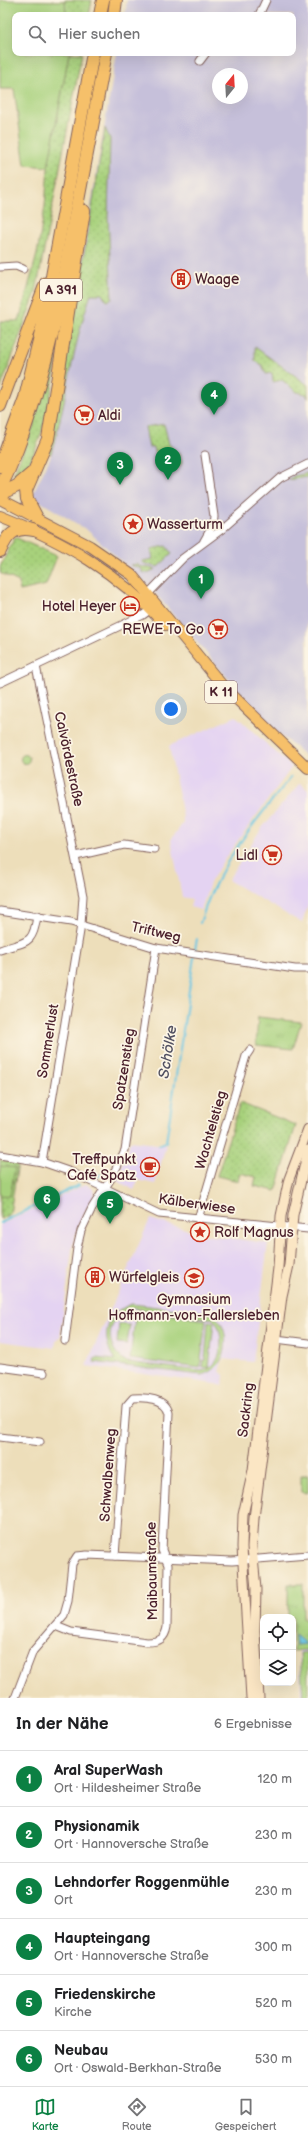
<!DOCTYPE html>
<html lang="de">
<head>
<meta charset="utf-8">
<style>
	:root { --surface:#fff; --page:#f2f2f2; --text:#202124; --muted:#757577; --line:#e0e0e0; --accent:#0b8043 }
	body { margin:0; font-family:"Balsamiq Sans",sans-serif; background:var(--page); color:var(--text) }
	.controls { position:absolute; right:12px; bottom:12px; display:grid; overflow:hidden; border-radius:8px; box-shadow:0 4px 16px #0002 }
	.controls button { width:36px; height:36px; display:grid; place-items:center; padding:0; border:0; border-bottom:1px solid var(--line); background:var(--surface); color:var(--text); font:20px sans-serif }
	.compass { position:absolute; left:212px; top:68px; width:36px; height:36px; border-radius:50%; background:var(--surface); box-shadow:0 4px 16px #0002; rotate:18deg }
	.you { position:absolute; left:171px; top:709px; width:14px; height:14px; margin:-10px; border:3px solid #fff; border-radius:50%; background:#1a73e8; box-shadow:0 0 0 6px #1a73e833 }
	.badge { display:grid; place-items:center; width:26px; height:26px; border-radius:50%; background:var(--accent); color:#fff; font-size:13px; font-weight:700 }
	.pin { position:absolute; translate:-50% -33px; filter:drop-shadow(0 1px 2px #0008) }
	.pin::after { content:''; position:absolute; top:21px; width:14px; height:12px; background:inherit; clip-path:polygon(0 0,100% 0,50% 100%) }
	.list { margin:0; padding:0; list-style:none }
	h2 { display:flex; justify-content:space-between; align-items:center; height:52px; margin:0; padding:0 16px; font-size:17px }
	h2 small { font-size:13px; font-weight:400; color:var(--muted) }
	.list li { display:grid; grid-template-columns:26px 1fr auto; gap:12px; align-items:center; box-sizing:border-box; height:56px; padding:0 16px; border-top:1px solid var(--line) }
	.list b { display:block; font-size:15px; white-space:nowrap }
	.list p { margin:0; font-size:13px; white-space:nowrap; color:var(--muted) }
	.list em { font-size:13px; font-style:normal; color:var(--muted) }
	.icon { flex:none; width:22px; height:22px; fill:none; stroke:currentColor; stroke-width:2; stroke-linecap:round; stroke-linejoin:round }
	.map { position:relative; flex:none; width:308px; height:1698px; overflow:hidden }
	.search { position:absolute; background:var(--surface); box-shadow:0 4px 16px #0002; left:12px; right:12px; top:12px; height:44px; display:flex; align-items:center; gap:10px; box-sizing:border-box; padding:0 14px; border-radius:8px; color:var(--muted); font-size:15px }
	.sheet { height:388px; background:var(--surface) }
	nav { display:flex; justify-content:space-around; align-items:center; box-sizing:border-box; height:56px; border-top:1px solid var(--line); background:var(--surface); font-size:11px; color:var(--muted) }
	nav a { display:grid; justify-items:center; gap:2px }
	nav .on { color:var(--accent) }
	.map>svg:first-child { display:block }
</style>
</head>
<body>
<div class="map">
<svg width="308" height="1698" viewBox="0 0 308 1698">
	<defs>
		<pattern id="grass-dots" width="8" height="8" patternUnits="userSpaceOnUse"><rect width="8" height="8" fill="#a7d17c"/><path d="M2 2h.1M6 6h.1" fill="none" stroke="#91b36b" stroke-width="1.8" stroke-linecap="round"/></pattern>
		<pattern id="park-tufts" width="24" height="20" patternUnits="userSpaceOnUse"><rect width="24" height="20" fill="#a7d17c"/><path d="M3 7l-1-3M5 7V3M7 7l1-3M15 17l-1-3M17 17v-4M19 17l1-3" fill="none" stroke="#91b36b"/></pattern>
		<pattern id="water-ripples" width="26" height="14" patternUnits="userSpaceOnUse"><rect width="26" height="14" fill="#66c6e4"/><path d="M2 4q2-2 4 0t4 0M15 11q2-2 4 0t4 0" fill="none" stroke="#56a0b9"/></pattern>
	</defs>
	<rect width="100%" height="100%" fill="#fcf5e5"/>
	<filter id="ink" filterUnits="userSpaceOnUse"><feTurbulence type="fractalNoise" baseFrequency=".025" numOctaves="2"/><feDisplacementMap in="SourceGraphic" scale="8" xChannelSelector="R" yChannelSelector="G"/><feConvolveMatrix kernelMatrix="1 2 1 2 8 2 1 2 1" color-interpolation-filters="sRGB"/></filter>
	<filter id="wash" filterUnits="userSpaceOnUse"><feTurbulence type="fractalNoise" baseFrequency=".012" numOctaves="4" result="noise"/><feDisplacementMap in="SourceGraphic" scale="16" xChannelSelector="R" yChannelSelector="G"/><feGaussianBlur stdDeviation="0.9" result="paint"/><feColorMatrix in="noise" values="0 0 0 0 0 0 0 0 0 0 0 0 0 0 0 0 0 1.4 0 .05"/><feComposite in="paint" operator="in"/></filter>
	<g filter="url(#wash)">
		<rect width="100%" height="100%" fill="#eddeba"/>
		<!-- built -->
		<g fill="#e4d3f2">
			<path d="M236,716L292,767L223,861L210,883L201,910L190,907L192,899L182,897L171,840L183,823V817L169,746Z"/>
			<path d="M300,783L308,790V905L302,923L228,880L261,829Z"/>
			<path d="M130,1141L166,1145L155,1184L138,1180L134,1190L114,1179L125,1160Z"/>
			<path d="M86,1184L93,1189L94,1195L79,1223L73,1242L60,1337L56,1341L55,1348L0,1341V1225Z"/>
			<path d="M150,1219L206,1235L268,1243L253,1362L223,1359L219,1371L224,1375L223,1385L86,1366Z"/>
			<path d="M308,1650V1698H301L299,1651Z"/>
		</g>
		<!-- industrial -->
		<path fill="#c6c0da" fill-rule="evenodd" d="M127,0H308L307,757L277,732L238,690L149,586L87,530L36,499L33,494L50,458L59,427L76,292L117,53H293V15H125ZM218,74H242V98H218Z"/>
		<!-- grass -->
		<g fill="url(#grass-dots)" stroke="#787854">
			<path d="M64,0H92L89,15H66Z"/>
			<path d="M69,53H82L36,292L0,390V321H19L37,254L45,206L48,167Z"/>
			<path d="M105,128L110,139L108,216L112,299L107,301L102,294H91C72,346 67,401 51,454L48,452L81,274Z"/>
			<path d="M59,327L61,328C53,379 50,429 23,474L13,475L33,427Z"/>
			<path d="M255,347L308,385V398L306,394L297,392L282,380L273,382L272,373L266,374L262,365L255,361Z"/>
			<path d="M164,424L169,444L179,454L182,463L176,470H171L169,456L156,458L154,447L149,448L145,427Z"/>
			<path d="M308,473V477L288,480L294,476Z"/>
			<path d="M17,538L57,556L46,585L20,591L19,582L0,573V567L14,539Z"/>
			<path d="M166,546L172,554L158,567L143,563L142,561L153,559L151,549Z"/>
			<path d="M138,564V566L156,569L147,573L142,572V569L130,565Z"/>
			<path d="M240,1103L296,1125L276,1191L254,1186L256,1177L240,1173L238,1181L217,1176Z"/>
			<path d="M0,1160L18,1163L10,1214L0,1219Z"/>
		</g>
		<!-- park -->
		<g fill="url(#park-tufts)" stroke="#787854">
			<circle cx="25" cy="759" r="4.5"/>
			<path d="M258,1017L301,1022L293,1049L256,1045Z"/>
			<path d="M301,1475H308V1493L301,1492Z"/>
			<path d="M288,1584H303V1619H308V1650L293,1651V1617H288Z"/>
		</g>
		<!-- garden -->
		<g fill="#a7d17c" stroke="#787854" fill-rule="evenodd">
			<path d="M0,0L65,1L66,15H15V53H69L48,167L25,165L14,89H0Z"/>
			<path d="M0,1166L15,1168L10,1196L0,1195Z"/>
			<path d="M132,1304L209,1313C235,1324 229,1371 201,1375L94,1362L95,1358L115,1360C100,1338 105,1313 132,1304ZM133,1308L213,1319C226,1333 224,1368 201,1371L127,1362C102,1347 106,1317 133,1308Z"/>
			<path d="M136,1310L206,1320L200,1368L130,1359Z"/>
			<path d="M208,1321L214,1322L209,1368L202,1367L203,1360H205Z"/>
			<path d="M119,1324L130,1325L127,1344L117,1343Z"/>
			<path d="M308,1652V1698H303L300,1653Z"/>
		</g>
		<!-- water -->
		<path fill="url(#water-ripples)" stroke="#587288" d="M295,1635L306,1644L296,1645Z"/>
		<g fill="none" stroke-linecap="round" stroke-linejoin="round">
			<!-- stream -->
			<g stroke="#66c6e4" stroke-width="2">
				<path d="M200,923C204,912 208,899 213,889C232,848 263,812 291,777"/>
				<path d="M195,949L197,939"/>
				<path d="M159,1145L166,1142L194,957"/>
				<path d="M96,1177L110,1171"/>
				<path d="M0,1223L79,1185"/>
			</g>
		</g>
	</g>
	<g filter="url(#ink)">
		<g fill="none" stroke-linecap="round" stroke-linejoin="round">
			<defs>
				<g id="minor">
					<path d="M259,15L266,0"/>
					<path d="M200,61L206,53"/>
					<path d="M0,267L16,266L23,269"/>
					<path d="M204,541L213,525L214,516L205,455"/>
					<path d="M145,597L183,558L221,530L280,478L308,464"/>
					<path d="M36,666L83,896L81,925L42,1162"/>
					<path d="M0,683L143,615L154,607"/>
					<path d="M76,856L124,845L154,849"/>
					<path d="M0,911L71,922L156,948L295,969H308"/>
					<path d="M0,950C26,941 33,946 37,916"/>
					<path d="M0,1155L42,1162L71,1172L159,1214L308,1229"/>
					<path d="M198,1219L246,1056L250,1050"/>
					<path d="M276,1339L308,1343"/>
					<path d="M65,1341L77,1248L81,1231L92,1208L112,1177L125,1150L156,948"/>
					<path d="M0,1367L44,1373"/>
					<path d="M0,1437L40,1442"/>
					<path d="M56,1626L71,1632L147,1642C159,1642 165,1639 167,1627L168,1565L162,1550L169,1413C166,1398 145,1397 133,1398L126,1406L115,1556"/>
					<path d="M15,1698L33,1651L64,1615L68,1601L72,1564L77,1556L87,1555L232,1561L308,1555"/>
				</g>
				<g id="secondary">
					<path d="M251,1698L242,1547L243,1515L253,1470L278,1268L281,1216L289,1179L308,1129"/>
					<path d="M259,1698L255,1631L256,1589L252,1547L254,1518L282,1296L289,1265L293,1215L308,1150"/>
				</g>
				<g id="primary">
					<path d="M0,499L90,546L132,575L222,685L308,768"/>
					<path d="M0,516C65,542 118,572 165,625"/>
				</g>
				<g id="motorway">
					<path d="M100,15L103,0"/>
					<path d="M114,15L116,0"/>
					<path d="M0,406L46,283"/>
					<path d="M0,466L25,398L44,320L93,53"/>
					<path d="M0,489C26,436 41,379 55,322L106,53"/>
					<path d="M0,494L17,486L31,474"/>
					<path d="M37,518L27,499L26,490L48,439L84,211"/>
					<path d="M0,551C7,535 14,526 33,530"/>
				</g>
			</defs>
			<!-- minor casing -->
			<use href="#minor" stroke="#83625d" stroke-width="9"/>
			<!-- secondary casing -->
			<use href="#secondary" stroke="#83625d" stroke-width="11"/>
			<!-- primary casing -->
			<use href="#primary" stroke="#83625d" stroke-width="12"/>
			<!-- motorway casing -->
			<use href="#motorway" stroke="#83625d" stroke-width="14"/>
			<!-- minor -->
			<use href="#minor" stroke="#fff" stroke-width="7"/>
			<!-- secondary -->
			<use href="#secondary" stroke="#fbe6c4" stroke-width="9"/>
			<!-- primary -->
			<use href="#primary" stroke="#f6c06b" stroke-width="10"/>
			<!-- motorway -->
			<use href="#motorway" stroke="#f6c06b" stroke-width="12"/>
		</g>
	</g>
	<!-- icons -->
	<defs>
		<symbol id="building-ring" viewBox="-11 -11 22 22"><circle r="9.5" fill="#fcf5e5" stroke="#c8321e" stroke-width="1.5"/><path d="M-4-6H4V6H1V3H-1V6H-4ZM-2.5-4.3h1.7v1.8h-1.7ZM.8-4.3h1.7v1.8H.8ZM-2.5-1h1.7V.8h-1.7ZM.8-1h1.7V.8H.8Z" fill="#c8321e"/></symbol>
		<symbol id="supermarket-ring" viewBox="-11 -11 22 22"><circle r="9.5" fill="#fcf5e5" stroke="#c8321e" stroke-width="1.5"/><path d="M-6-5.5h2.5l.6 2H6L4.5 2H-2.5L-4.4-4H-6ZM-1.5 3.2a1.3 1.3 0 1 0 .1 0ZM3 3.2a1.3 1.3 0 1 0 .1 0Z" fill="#c8321e"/></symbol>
		<symbol id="sight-ring" viewBox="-11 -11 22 22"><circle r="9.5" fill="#fcf5e5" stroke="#c8321e" stroke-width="1.5"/><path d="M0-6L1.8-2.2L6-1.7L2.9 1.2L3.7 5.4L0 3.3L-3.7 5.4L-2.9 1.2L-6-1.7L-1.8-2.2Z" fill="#c8321e"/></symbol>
		<symbol id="hotel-ring" viewBox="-11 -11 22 22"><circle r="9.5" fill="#fcf5e5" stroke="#c8321e" stroke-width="1.5"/><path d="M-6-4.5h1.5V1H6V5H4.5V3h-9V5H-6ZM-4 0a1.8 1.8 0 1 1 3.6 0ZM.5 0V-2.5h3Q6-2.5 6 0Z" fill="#c8321e"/></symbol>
		<symbol id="cafe-ring" viewBox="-11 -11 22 22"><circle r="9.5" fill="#fcf5e5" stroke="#c8321e" stroke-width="1.5"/><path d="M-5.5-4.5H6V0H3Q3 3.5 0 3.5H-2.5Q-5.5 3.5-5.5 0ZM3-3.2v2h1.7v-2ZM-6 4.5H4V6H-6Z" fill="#c8321e"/></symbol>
		<symbol id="school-ring" viewBox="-11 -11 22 22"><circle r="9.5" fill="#fcf5e5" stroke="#c8321e" stroke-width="1.5"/><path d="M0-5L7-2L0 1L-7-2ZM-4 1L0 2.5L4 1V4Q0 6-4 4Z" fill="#c8321e"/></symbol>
	</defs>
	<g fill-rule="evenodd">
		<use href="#building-ring" x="170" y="268" width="22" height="22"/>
		<use href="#supermarket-ring" x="73" y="404" width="22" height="22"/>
		<use href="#sight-ring" x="122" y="513" width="22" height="22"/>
		<use href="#hotel-ring" x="119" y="595" width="22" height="22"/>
		<use href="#supermarket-ring" x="207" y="618" width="22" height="22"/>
		<use href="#supermarket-ring" x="261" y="844" width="22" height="22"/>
		<use href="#cafe-ring" x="139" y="1156" width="22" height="22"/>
		<use href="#sight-ring" x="189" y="1221" width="22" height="22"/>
		<use href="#building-ring" x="84" y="1266" width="22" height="22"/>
		<use href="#school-ring" x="183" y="1267" width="22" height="22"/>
	</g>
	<g text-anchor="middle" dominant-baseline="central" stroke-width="3.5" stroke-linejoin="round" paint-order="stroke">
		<!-- shield labels -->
		<g fill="#fcf5e5" stroke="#7f5f63" stroke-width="1">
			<rect x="40" y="279" width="42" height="22" rx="3"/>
			<rect x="205" y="681" width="32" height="22" rx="3"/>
		</g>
		<g font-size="13" font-weight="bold" fill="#4a1f2b">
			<text x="61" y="290">A 391</text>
			<text x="221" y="692">K 11</text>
		</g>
		<!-- poi labels -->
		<g font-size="14" fill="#4a1f2b" stroke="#fcf5e5" text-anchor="start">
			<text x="195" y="279">Waage</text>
			<text x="98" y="415">Aldi</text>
			<text x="147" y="524">Wasserturm</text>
			<text x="116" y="606" text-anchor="end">Hotel Heyer</text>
			<text x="204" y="629" text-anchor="end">REWE To Go</text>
			<text x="258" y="855" text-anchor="end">Lidl</text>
			<text x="136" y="1159" text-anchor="end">Treffpunkt<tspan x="136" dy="16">Café Spatz</tspan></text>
			<text x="214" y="1232">Rolf Magnus</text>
			<text x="109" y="1277">Würfelgleis</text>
			<text x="194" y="1299" text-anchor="middle">Gymnasium<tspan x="194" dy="16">Hoffmann-von-Fallersleben</tspan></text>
		</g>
		<!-- street labels -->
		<g font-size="14" fill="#4a1f2b" stroke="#fcf5e5">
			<text transform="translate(69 759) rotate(78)">Calvördestraße</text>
			<text transform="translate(156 932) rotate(13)">Triftweg</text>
			<text transform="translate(48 1041) rotate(-81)">Sommerlust</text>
			<text transform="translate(124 1069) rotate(-81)">Spatzenstieg</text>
			<text transform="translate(211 1130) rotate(-74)">Wachtelstieg</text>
			<text transform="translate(197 1204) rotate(8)">Kälberwiese</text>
			<text transform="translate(246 1410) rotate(-83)">Sackring</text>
			<text transform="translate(108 1475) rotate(-86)">Schwalbenweg</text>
			<text transform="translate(152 1571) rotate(-91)">Maibaumstraße</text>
		</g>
		<!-- water labels -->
		<g font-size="15" font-style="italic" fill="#525162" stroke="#fcf5e5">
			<text transform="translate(168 1052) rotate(-81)">Schölke</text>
		</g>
	</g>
</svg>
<div class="controls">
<button><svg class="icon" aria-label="locate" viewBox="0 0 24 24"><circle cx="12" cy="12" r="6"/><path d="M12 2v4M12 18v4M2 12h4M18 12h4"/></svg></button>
<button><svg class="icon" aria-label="layers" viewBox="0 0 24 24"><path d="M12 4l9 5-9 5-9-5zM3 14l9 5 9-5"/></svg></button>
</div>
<svg class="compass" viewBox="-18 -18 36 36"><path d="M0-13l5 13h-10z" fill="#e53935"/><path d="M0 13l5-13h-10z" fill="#757577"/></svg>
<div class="you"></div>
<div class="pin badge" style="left:201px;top:599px">1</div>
<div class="pin badge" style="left:168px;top:480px">2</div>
<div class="pin badge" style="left:120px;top:485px">3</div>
<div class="pin badge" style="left:214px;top:415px">4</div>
<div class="pin badge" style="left:110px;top:1224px">5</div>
<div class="pin badge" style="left:47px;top:1219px">6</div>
<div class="search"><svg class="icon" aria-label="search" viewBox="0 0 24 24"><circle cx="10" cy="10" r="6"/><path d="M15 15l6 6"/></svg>Hier suchen</div>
</div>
<section class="sheet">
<h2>In der Nähe<small>6 Ergebnisse</small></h2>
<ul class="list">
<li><span class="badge">1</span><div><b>Aral SuperWash</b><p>Ort · Hildesheimer Straße</p></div><em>120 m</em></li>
<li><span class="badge">2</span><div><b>Physionamik</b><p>Ort · Hannoversche Straße</p></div><em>230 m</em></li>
<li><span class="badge">3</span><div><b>Lehndorfer Roggenmühle</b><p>Ort</p></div><em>230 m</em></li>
<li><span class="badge">4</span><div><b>Haupteingang</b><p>Ort · Hannoversche Straße</p></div><em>300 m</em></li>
<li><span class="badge">5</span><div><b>Friedenskirche</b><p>Kirche</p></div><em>520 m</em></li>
<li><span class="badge">6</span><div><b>Neubau</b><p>Ort · Oswald-Berkhan-Straße</p></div><em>530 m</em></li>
</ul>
</section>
<nav>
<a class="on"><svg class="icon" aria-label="map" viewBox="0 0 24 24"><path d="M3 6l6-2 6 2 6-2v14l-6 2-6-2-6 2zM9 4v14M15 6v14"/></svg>Karte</a>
<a><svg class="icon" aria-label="directions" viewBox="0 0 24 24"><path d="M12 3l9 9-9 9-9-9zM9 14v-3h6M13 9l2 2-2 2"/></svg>Route</a>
<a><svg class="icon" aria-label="saved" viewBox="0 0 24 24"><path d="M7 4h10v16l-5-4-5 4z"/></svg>Gespeichert</a>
</nav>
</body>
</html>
